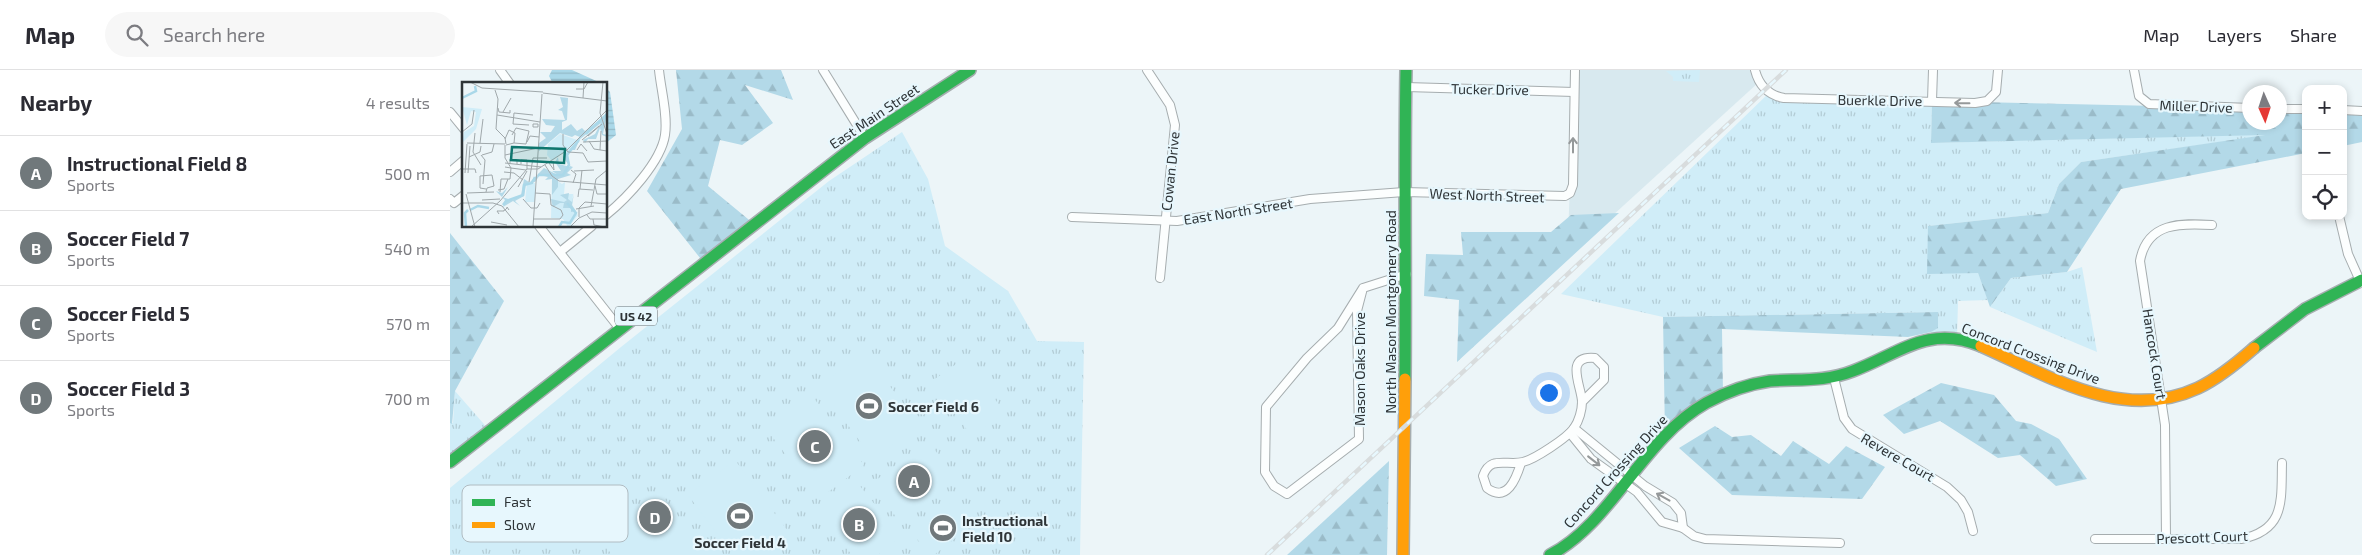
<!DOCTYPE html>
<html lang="en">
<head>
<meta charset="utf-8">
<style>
	:root { --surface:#fff; --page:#f7f7f7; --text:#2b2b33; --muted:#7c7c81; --line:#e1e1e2; --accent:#70787b }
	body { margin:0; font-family:"Exo 2",sans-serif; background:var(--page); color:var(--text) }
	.controls { position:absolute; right:15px; top:15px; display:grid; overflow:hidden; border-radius:10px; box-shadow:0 2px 8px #0003 }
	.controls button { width:45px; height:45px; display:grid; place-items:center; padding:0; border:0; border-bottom:1px solid var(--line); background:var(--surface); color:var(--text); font:25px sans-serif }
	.compass { position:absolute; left:1792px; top:15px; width:45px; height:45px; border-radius:50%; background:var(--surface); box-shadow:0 2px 8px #0003; rotate:177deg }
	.you { position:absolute; left:1098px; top:322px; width:18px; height:18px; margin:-12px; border:4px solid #fff; border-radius:50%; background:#1a73e8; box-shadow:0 0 0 8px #1a73e833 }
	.badge { display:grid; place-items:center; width:32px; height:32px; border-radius:50%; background:var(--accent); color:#fff; font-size:16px; font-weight:700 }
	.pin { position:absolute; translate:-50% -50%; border:2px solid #fff; box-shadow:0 1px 5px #0006 }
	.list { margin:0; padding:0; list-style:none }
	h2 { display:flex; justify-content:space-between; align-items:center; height:65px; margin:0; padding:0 20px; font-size:21px }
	h2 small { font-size:16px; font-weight:400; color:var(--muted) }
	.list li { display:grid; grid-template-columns:32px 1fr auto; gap:15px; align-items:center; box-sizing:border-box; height:75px; padding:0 20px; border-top:1px solid var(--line) }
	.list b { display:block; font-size:19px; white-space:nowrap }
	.list p { margin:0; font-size:16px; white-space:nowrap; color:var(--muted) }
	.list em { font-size:16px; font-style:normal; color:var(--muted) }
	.icon { flex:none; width:28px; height:28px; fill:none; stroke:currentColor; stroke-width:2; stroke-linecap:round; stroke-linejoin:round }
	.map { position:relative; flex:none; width:1912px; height:485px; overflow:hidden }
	header { display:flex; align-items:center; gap:30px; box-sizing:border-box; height:70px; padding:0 25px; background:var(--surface); border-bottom:1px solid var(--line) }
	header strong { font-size:24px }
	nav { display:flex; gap:28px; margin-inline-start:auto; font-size:18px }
	.search { width:350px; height:45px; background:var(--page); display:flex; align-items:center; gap:12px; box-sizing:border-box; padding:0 18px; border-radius:28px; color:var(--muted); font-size:19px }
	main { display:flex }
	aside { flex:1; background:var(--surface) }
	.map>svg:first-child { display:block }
</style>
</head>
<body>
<header>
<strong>Map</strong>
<div class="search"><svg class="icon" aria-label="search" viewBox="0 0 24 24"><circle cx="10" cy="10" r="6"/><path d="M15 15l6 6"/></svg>Search here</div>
<nav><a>Map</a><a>Layers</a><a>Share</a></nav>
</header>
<main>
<aside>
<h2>Nearby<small>4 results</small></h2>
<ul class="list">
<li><span class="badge">A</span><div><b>Instructional Field 8</b><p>Sports</p></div><em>500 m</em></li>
<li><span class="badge">B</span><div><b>Soccer Field 7</b><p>Sports</p></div><em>540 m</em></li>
<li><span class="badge">C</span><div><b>Soccer Field 5</b><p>Sports</p></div><em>570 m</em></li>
<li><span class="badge">D</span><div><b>Soccer Field 3</b><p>Sports</p></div><em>700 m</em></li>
</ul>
</aside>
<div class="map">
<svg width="1912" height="485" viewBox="0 0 1912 485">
	<defs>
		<pattern id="grass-tufts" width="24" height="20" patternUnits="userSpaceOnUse" patternTransform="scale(1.25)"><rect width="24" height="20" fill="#d0edf8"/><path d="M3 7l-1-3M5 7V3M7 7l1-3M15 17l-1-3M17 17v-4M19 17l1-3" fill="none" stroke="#b3ccd5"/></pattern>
		<pattern id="forest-firs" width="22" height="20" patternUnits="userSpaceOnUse" patternTransform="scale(1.25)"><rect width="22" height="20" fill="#b3d9e8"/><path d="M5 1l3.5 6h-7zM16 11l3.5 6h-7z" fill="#9abbc8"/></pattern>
		<pattern id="water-rules" width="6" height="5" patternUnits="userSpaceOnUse" patternTransform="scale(1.25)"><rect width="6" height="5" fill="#aad8e9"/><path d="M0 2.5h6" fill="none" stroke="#93bac8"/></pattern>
	</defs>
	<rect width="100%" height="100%" fill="#ecf5f8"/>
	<!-- built -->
	<path fill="#d8e9ef" d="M1125,0H1305L1309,12L1117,187Z"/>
	<!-- grass -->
	<g fill="url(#grass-tufts)">
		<path d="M1250,0L1249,12L1223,11V7L1216,1Z"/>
		<path d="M1319,23L1334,28L1482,31L1481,73L1826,64L1631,92L1609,114L1598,143L1478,156L1528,203L1538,230L1508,231L1507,269L1482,268L1481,262L1488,257V242L1213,247L1111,224Z"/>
		<path d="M452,62L478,109L495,176L558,221L587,271L634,272L630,485H0V418L171,277L379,111Z"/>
		<path d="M1632,197L1647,282L1540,237L1561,208L1617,202Z"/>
		<path d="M5,321L40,361L0,392V353H3Z"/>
	</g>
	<!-- forest -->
	<g fill="url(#forest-firs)">
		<path d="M226,0H331L343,30L295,15L323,53L292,75L270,70L258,116L304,154L254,193L197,121L232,59Z"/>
		<path d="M1482,31L1799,38L1800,52H1830V39L1856,40V83L1671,119L1617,202L1561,208L1540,237L1528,203L1477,204L1478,156L1598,143L1609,114L1631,92L1815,65L1481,73Z"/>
		<path d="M1893,41H1912V72L1893,76Z"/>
		<path d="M1169,143L1007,292L1009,230L974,226L976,184L1013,185L1011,162H1101L1121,145Z"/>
		<path d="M0,163L54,231L5,321L2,354L0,353Z"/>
		<path d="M1488,242V258L1481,262L1458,267L1272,259L1273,324L1215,366L1213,247Z"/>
		<path d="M1491,313L1544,325L1566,351L1581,354L1609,369L1637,409L1606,416L1570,385L1548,388L1490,351L1454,364L1433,345Z"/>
		<path d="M1265,356L1282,367L1301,365L1331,386L1343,371L1379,394L1396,376L1435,397L1412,429L1282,425L1229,378Z"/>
		<path d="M939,391L937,485H837Z"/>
	</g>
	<!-- garden -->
	<g fill="#d0edf8">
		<path d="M415,283L469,355L423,389L369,316Z"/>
		<path d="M515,288L555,343L522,367L482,311Z"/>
		<path d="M360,323L414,395L369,429L315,357Z"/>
		<path d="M478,371L507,409L450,452L421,414Z"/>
		<path d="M285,390L342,467L317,485H283L238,425Z"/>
		<path d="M406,411L451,467L428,485H402L367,442Z"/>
		<path d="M212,425L257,485H162L151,470Z"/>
		<path d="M504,430L523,454L484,485H480L462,463Z"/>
	</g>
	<!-- water -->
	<g fill="url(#water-rules)">
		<path d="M102,0H122L153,14H103L99,6Z"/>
		<path d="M156,18L160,22L166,65L156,73Z"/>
	</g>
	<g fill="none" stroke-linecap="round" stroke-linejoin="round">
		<defs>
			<g id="street">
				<path d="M50,0L60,14"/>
				<path d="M373,0L415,68"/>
				<path d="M697,0L720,35L725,55L710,208"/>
				<path d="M1305,0C1309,16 1318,25 1334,28L1525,33L1537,31L1546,22L1548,0"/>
				<path d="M1684,0L1689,26L1699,34L1800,38"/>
				<path d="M956,17L1124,22"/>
				<path d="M1482,31L1483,0"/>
				<path d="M1830,39H1856"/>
				<path d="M1893,40L1912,41"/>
				<path d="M0,42L14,59"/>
				<path d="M0,102L14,90"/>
				<path d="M0,129L4,133L14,125"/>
				<path d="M156,145C177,128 211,92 215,65C218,45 211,20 209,0"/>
				<path d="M1889,146L1898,184L1911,213"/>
				<path d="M622,147L727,151L860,129L954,122L1115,126L1120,123L1123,115L1125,0"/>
				<path d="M89,156L170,259"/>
				<path d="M110,182L142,156"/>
				<path d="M913,218L907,241L909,369L837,424L824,416L815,402L816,337L857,288L888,258L913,218L957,204"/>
				<path d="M1384,308L1394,348L1402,359L1497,417L1511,430L1518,442L1523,461"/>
				<path d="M1124,358L1195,416L1223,433L1231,443L1233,458"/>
				<path d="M1120,363L1141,389L1187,422L1212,452L1233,458L1244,466L1255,469L1390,473"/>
				<path d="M1071,393C1066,409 1057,433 1037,418L1033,406C1040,385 1057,396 1073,392C1085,389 1117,368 1124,358C1129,351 1132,340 1132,332C1132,317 1113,285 1145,288L1154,297V310L1132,332"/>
				<path d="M1645,469H1791C1836,460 1831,430 1832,393"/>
				<path d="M1716,469L1715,355L1690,191C1697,152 1731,153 1762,155"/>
			</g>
			<g id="fast">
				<path d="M1804,278L1855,239L1912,210"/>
				<path d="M955,309C956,206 954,103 956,0"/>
				<path d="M0,392L415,68L520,0"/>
				<path d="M1100,485C1162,453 1192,369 1256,333C1276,322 1298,314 1320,311C1349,309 1375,312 1403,301C1449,284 1478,254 1531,276"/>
			</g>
			<g id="slow">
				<path d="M1531,276C1599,306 1673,353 1748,318C1769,308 1787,293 1804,278"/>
				<path d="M953,485L955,309"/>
			</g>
		</defs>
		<!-- street casing -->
		<use href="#street" stroke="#a6adaf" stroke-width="10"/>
		<!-- fast casing -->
		<use href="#fast" stroke="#a6adaf" stroke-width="14"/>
		<!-- slow casing -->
		<use href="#slow" stroke="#a6adaf" stroke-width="14"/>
		<!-- street -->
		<use href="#street" stroke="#fcfefe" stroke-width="8"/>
		<!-- fast -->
		<use href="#fast" stroke="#30b455" stroke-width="11"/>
		<!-- slow -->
		<use href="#slow" stroke="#ff9f0a" stroke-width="11"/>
		<defs>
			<path id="rail" d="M817,485L1336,0"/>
		</defs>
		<!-- rail casing -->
		<use href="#rail" stroke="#d8dcdd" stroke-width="4.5"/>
		<!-- rail -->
		<use href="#rail" stroke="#e7f7fd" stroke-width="2.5" stroke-dasharray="8" stroke-linecap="butt"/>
	</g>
	<!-- one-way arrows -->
	<defs><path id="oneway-shaft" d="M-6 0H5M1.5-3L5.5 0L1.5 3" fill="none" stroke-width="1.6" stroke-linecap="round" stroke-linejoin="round" transform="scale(1.25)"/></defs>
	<g stroke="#95999a">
		<use href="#oneway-shaft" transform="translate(1512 33) rotate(-179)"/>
		<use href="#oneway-shaft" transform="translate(1123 75) rotate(-90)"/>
		<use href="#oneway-shaft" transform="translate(1144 391) rotate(38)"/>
		<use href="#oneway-shaft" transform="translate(1213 427) rotate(-151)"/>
	</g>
	<!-- icons -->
	<defs>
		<symbol id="stadium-disc" viewBox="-11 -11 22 22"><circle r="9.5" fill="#70787b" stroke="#e7f7fd"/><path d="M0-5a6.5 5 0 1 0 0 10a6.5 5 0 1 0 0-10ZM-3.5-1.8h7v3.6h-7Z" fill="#fff"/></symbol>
	</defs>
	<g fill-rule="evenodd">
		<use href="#stadium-disc" x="403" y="320" width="32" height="32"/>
		<use href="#stadium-disc" x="274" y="430" width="32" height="32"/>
		<use href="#stadium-disc" x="477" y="442" width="32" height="32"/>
	</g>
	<g text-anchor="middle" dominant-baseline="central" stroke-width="4.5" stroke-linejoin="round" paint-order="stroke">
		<!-- shield labels -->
		<rect fill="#e7f7fd" stroke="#666e72" stroke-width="1" x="165" y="236.5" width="42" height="19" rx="4"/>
		<g font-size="12" font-weight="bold" fill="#2e3437">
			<text x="186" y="246">US 42</text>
		</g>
		<!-- street labels -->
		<g font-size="14" fill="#2e3437" stroke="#e7f7fd">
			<text transform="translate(1040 19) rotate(1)">Tucker Drive</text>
			<text transform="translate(1430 30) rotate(1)">Buerkle Drive</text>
			<text transform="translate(1746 36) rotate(2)">Miller Drive</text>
			<text transform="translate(424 46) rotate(-34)">East Main Street</text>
			<text transform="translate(720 101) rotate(-84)">Cowan Drive</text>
			<text transform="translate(1037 125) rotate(2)">West North Street</text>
			<text transform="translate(788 141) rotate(-9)">East North Street</text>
			<text transform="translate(940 242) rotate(-90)">North Mason Montgomery Road</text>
			<text transform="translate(1581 283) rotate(21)">Concord Crossing Drive</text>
			<text transform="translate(1705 284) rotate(81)">Hancock Court</text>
			<text transform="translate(909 299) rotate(-90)">Mason Oaks Drive</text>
			<text transform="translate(1448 387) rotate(30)">Revere Court</text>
			<text transform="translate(1165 401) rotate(-48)">Concord Crossing Drive</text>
			<text transform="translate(1752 467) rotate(-2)">Prescott Court</text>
		</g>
		<!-- poi labels -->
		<g font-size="14" font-weight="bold" fill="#2e3437" stroke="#e7f7fd" text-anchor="start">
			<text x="438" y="336">Soccer Field 6</text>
			<text x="512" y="450">Instructional<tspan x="512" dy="16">Field 10</tspan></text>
			<text x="290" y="472" text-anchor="middle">Soccer Field 4</text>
		</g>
	</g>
	<!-- overview -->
	<g transform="translate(12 12)">
		<rect width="145" height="145" fill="#ecf5f8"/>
		<path d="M0,25L20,27L14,47L0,61L2,50L12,44L14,30L9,29L5,43ZM98,52L115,58L106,71H101L90,79L85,73L86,62ZM90,95L100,102L103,100L102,112H111L110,127L116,133L109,142L114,145H106L101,137L89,136Z" fill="#d0edf8"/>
		<path d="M98,15L106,16L105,38L100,40V48L109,42L115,49L120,46L123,49L145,32L141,52L145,53V55L140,53L138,46L134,57H126L123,61L121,58L133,52L139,41L118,57L113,68H108L106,74L108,84L111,85L105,91L109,93L96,97V105L90,113V97L83,98L86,95L78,93L73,100H68L82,86L96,93L90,89H99L93,80L96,75L97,82L108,85L101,75L118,55L113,53L110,55L98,51L77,69V61L84,56L78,50H89L93,44L84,43L80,37L103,38L100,29L96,28L101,25ZM62,97L70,102L64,103L62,114L53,119L58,124L51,119L41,125L43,118L34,109L40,111L46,105L40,115L50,118L59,113ZM107,111L106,117L110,120L112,111L110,123L114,129L109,130V126H101L102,121H98L91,125L89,117L102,120L105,118L98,113Z" fill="#b3d9e8"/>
		<path d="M65,101H73V120H63Z" fill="#d0edf8"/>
		<path fill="none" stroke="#aad8e9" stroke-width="2.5" d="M0,16L14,9L13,4M124,52L145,32M76,93H101L107,83L105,73L117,58M41,123L44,119L61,113L62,103L70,101L73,95M8,128L16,124L27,126M4,145L3,131L6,128M97,145L100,140L108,141L114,131L105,121"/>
		<path fill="none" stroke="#a0a8ab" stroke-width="1" d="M8,0L20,6L81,10M141,0L138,31L145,52M114,7H122L126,0M33,8L36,17L34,47L43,56L44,62M81,11L145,19M121,16L122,0M36,26L37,30L48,31V28M41,30L49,16M35,33L78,40M71,42H76V45H71ZM67,43L51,42L52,31L71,33M0,50L10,42L12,28M13,51L11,70L19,83M101,52V63L106,70L121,71L126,80L145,79M50,53L54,46L67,49M126,54L140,42M43,57L47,48L53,51L52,61L44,63M120,58L137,44M127,59L132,67L145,69M65,60L68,54L77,55M121,60L145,59M5,61L43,62M18,61L21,37M52,61L64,62L67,49M43,63V76L49,86L64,88M115,68L119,62L125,69M138,68L139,49M19,73L23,78L21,102M20,73L30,70L32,62M43,73L76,66M7,75L18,70L19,64M43,81L79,85M48,81V77L55,78V82M87,81L92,88L91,79M59,82V78H65V87M83,83L90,94L97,99L145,103M0,87H13L14,91M109,88L114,92L111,101M112,89L132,88M42,90L52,91L61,98M3,91L5,62M6,91L8,64M67,100L71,76H85M133,104L135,112H145M56,105L65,89M118,107L120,88M36,108L42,107L46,97M24,110L25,106L32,104L30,93L18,94V106L24,107M38,110L39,97H48L49,86L43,85M5,111L32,110M4,112L13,145M116,115L117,107L131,108M61,117L69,126H75L78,121M20,118L38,117M0,121H31M31,121L40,124L57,145M129,124L134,97L145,88M114,127L132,124M37,132L35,129H42V128H43L45,126V125L47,128M125,133L128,137H144M117,135V126L123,120L145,122M71,137H98L101,133L99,128L89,123L88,112L73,111M131,137L132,143L143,145M29,140L45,143M9,145L38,119L65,87H76L104,69L145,28M71,145L80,12M108,145L117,136L130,130L145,131"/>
		<path fill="#0f766e" fill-opacity="0.15" stroke="#0f766e" stroke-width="2.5" d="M50,65L103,67L102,81L49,78Z"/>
		<rect width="145" height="145" fill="none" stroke="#2e3437" stroke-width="2.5"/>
	</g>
	<!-- legend -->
	<rect x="12" y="415" width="166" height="57" rx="8" fill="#e7f7fd" stroke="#b0bcc2" stroke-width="1"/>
	<rect x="22" y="429" width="23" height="7" fill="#30b455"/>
	<rect x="22" y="452" width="23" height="6" fill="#ff9f0a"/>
	<g font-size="14" fill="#2e3437">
		<text x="54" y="437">Fast</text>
		<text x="54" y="460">Slow</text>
	</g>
</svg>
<div class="controls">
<button>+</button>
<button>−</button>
<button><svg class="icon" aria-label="locate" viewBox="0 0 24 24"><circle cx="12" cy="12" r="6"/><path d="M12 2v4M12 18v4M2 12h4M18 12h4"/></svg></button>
</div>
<svg class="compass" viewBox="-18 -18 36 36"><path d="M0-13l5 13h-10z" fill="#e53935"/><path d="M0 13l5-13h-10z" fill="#7c7c81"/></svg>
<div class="you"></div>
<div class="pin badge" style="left:464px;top:411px">A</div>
<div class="pin badge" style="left:409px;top:454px">B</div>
<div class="pin badge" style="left:365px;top:376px">C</div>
<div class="pin badge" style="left:205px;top:447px">D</div>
</div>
</main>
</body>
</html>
